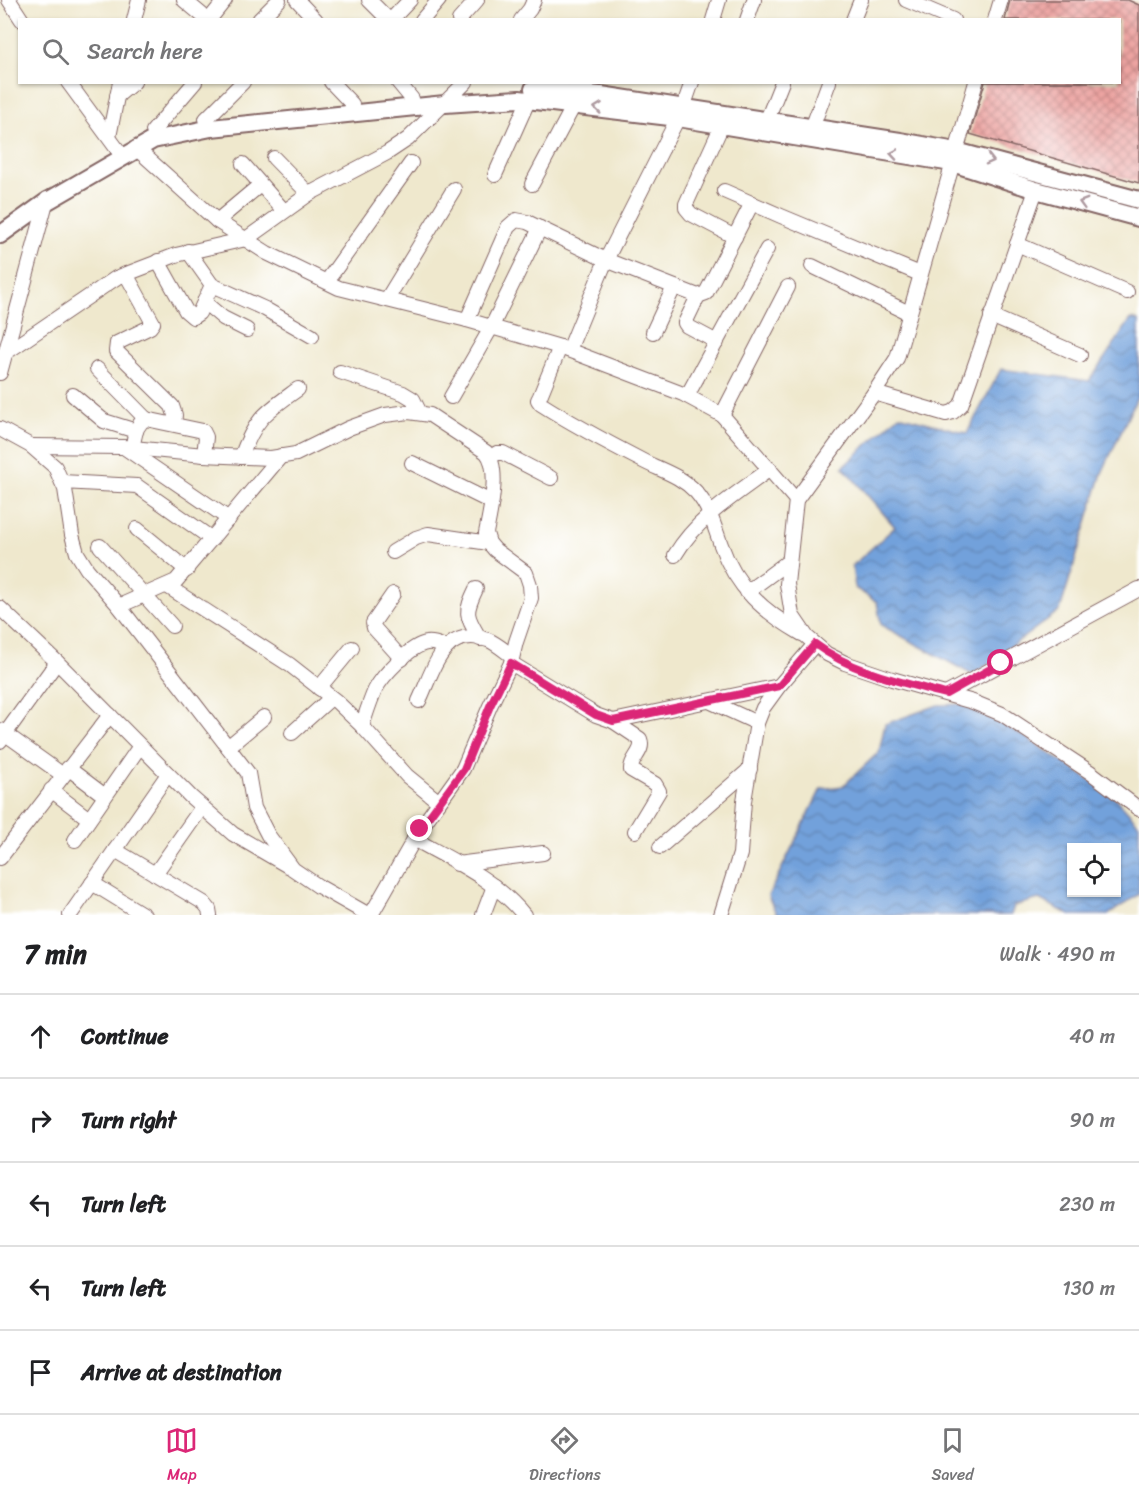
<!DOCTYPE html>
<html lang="en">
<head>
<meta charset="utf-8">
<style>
	:root { --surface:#fff; --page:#f6f6f6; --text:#202124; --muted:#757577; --line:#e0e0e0; --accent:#db2777 }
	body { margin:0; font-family:Sriracha,sans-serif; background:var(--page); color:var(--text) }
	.controls { position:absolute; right:18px; bottom:18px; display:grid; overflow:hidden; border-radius:0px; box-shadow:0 2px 4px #0004 }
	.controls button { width:54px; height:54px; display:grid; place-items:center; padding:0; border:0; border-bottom:2px solid var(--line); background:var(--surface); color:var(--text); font:30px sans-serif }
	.stop { position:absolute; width:18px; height:18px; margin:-14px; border:4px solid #db2777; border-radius:50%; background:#fff }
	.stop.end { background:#db2777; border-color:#fff; box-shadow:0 2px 6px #0008 }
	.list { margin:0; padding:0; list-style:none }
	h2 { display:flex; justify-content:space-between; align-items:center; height:78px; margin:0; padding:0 24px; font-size:26px }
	h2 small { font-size:20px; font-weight:400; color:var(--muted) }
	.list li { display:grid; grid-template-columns:39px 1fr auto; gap:18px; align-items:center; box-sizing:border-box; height:84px; padding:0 24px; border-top:2px solid var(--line) }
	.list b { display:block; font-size:22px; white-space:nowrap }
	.list em { font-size:20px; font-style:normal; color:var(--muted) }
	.icon { flex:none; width:33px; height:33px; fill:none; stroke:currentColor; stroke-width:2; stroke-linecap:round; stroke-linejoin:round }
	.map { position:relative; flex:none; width:1139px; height:915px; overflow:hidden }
	.search { position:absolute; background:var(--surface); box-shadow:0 2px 4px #0004; left:18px; right:18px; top:18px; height:66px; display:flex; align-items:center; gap:15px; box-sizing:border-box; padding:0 21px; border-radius:0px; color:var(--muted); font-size:22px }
	.sheet { height:498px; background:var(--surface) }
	nav { display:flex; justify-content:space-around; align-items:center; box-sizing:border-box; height:84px; border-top:2px solid var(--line); background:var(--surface); font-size:16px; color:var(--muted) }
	nav a { display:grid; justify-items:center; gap:3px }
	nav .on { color:var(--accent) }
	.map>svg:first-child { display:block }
</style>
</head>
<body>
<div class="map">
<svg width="1139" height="915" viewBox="0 0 1139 915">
	<defs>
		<pattern id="water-waves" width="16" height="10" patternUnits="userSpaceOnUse" patternTransform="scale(1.5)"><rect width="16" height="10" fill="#72a1db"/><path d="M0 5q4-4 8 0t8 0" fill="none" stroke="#6083b2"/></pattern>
		<pattern id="building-cross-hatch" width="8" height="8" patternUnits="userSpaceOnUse" patternTransform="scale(1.5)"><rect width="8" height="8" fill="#eda4a2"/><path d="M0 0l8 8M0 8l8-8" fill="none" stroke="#c28584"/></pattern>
	</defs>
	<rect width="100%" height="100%" fill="#fff"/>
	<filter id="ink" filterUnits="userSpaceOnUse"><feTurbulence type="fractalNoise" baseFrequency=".0167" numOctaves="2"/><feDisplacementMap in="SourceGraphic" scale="12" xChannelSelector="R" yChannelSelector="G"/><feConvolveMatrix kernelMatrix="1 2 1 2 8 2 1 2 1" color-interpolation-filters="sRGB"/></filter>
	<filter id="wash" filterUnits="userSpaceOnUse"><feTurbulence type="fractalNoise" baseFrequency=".008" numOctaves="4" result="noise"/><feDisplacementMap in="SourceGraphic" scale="24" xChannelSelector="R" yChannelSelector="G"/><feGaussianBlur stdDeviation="1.35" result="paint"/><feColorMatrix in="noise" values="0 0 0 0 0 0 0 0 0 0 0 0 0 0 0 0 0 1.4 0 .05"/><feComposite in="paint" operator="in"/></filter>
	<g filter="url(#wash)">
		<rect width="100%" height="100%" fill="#efe8cd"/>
		<!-- water -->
		<g fill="url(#water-waves)" stroke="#5e6083" stroke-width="1.5" fill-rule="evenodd">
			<path d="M1131,319L1139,321V393L1102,473L1060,610L973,675L881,625L877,602L855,588L852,566L895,527L843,467L899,415L967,433L1001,369L1089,381Z"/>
			<path d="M964,704L1025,737L1115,797L1139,824V894L1108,915H1070L1039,899L1014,906L1011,915H777L768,896L821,789L843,786L879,752L885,724L938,705ZM1072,848H1116V892H1072Z"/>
		</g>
		<g id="blocks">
			<!-- building -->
			<path fill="url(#building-cross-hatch)" d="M1010,0H1128L1139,5V183L970,134L985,82H1119V20H1005Z"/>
		</g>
	</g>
	<g filter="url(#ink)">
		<use href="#blocks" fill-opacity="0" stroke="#846564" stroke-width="1.5"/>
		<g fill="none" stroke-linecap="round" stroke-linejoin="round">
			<defs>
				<g id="minor">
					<path d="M9,0L22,20"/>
					<path d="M184,0L202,15"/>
					<path d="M297,0L316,20"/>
					<path d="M369,0L389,20"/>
					<path d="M906,0L953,20"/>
					<path d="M134,20L139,0"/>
					<path d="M209,20L225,0"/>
					<path d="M259,20L279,0"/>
					<path d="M391,20L410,0"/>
					<path d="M422,20L439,0"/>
					<path d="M459,20L477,0"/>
					<path d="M521,20L530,9L534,0"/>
					<path d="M713,20L719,0"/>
					<path d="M747,20L754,0"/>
					<path d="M853,20L861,0"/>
					<path d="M995,20L1001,0"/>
					<path d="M68,82L123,157"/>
					<path d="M331,82L352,104"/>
					<path d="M398,82L412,99"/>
					<path d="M976,82L897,358L874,393L796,500L787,584L792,615L807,637L827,654L845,663L892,679L973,702L1002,714L1090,772L1139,809"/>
					<path d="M117,96L134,82"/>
					<path d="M206,119L243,82"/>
					<path d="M766,122L782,82"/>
					<path d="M722,125L686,204V208L691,214L735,237"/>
					<path d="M812,128L829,82"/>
					<path d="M153,131L195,82"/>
					<path d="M109,137L120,82"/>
					<path d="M136,148L217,221L267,253L339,288L467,320L560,347L683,394L722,415L796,500"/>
					<path d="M274,158L309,194"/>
					<path d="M243,164L284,211"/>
					<path d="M495,175L529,99"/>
					<path d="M532,184L574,105"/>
					<path d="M724,191L781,216L920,274"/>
					<path d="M217,221L260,185"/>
					<path d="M1017,244L1127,292"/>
					<path d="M188,251L212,285L265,309L312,336"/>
					<path d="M158,261L186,311L193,317L199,313L212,285"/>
					<path d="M812,266L909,313"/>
					<path d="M126,274L153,323L150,327L117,343L116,351L172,406L175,415L174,424"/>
					<path d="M327,281L411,163"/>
					<path d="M698,296L685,323L687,326L717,342"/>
					<path d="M387,299L454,189"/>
					<path d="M204,302L223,318L247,330"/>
					<path d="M991,316L1080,355"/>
					<path d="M467,320L508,227L516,220L527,222L606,260L698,296L706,293L752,203"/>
					<path d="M653,332L674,287"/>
					<path d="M560,347L540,396L538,400L541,404C574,425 610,444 645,462C663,471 681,476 696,492C710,508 714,526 721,545C736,588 764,612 802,634"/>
					<path d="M569,350L606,260L683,108L692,82"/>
					<path d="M4,354L116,278L176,255L246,239L309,194L387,153L408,139L466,82"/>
					<path d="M97,369L146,419"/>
					<path d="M340,372L403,393L413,399L420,413"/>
					<path d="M0,373L47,199"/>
					<path d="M874,393L946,414L953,412L961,405L1036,190"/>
					<path d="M73,395L104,421L136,431"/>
					<path d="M687,396L767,249"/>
					<path d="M451,397L491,328L540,228"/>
					<path d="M722,415L788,287"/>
					<path d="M0,429L31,446L55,467L65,489L72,535L77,553L87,569L119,606L248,773L254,808L268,835L293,869L318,886L369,915"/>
					<path d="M31,446L123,447L204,455L271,458L296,454L349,428L385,415L409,412L430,415L486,452C501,468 490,512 486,533L489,543L495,550L526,573L530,585L531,598L516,642L511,663L490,706L463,769L420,829L371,915"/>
					<path d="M125,448L229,519"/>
					<path d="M132,448C135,437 135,424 146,419L203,431L206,437L204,455"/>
					<path d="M241,457C256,417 265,413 298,389"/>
					<path d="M491,457L497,453H503L551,478"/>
					<path d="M412,463L491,502"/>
					<path d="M62,482L137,486L212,539"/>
					<path d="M137,529L187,570"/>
					<path d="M100,546L172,626"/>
					<path d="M393,552L416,538L428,534L489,543"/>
					<path d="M675,555C697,518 735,495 770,469"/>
					<path d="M167,586L290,665L336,701L362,726L407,776L439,802"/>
					<path d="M476,589C464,614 466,615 480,639"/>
					<path d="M747,592L789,561"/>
					<path d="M393,594L373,623L374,628L402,659"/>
					<path d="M119,606L176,581L281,456"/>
					<path d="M0,608L57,662L191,797L233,834L288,866"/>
					<path d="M511,663L596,715L613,721L779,686"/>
					<path d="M319,688L352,648"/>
					<path d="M946,694L1139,589"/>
					<path d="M419,701C434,669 443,625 488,640C496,643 505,651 512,656"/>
					<path d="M709,701L757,723"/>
					<path d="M613,721L640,739C645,752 630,758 631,770L655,784L659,791L635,831"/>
					<path d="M362,726C366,714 370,701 375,690C382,676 411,645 427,643C433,642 440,645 445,647"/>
					<path d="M0,730L63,775"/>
					<path d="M292,733L331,698"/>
					<path d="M0,741L57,662"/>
					<path d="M228,747L264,717"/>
					<path d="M68,768L105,796"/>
					<path d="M51,790L89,819"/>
					<path d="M414,839C453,861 496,880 524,915"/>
					<path d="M75,840L140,746"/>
					<path d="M660,847L750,769"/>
					<path d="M115,850L204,903L209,909L210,915"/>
					<path d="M0,858L110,715"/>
					<path d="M457,864L543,853"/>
					<path d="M155,874L202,807"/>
					<path d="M92,883L144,915"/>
					<path d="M70,915L168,774"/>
					<path d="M483,915L494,886"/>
					<path d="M721,915L740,854L744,801L757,723L763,708L779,686L815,644"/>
				</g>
				<g id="major">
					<path d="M533,89L601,95L900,141L956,151L1139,200"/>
					<path d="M0,235L46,202L153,140L211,128L445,104L519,99L678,118L952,163L1036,190L1139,218"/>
				</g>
			</defs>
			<!-- minor casing -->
			<use href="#minor" stroke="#846564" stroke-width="16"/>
			<!-- major casing -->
			<use href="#major" stroke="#846564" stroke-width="20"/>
			<!-- minor -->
			<use href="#minor" stroke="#fff" stroke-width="14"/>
			<!-- major -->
			<use href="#major" stroke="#fff" stroke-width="16"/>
		</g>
		<!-- one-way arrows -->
		<defs><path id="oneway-chevron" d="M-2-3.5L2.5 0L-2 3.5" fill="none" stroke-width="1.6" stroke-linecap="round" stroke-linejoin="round" transform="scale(1.5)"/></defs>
		<g stroke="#ae9aa0">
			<use href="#oneway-chevron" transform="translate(598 108) rotate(-173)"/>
			<use href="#oneway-chevron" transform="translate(894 154) rotate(-171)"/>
			<use href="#oneway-chevron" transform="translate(990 160) rotate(14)"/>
			<use href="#oneway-chevron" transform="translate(1083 203) rotate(-164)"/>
		</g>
	</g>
	<g fill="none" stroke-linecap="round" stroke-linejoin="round" filter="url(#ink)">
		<!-- route -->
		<path stroke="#db2777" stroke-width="8" d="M420,829L464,769L490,706L511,663L596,715L613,721L779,686L815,644C852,672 901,682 946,694L1001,663"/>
	</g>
</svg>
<div class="controls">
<button><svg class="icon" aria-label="locate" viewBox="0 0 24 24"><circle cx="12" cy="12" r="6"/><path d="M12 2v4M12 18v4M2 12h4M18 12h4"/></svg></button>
</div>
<div class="stop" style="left:1001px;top:663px"></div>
<div class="stop end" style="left:420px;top:829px"></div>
<div class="search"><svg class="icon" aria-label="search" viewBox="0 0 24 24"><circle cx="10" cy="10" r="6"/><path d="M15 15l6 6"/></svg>Search here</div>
</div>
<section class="sheet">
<h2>7 min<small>Walk · 490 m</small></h2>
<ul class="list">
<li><svg class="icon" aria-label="ahead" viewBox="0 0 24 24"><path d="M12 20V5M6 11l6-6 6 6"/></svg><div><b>Continue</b></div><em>40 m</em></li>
<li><svg class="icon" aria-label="right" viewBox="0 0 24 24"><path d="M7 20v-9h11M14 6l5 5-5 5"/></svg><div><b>Turn right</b></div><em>90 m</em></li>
<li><svg class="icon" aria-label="left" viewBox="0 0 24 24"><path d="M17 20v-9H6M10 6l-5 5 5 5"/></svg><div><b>Turn left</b></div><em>230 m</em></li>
<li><svg class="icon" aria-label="left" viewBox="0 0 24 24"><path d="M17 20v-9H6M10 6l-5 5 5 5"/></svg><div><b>Turn left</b></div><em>130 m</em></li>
<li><svg class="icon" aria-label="arrive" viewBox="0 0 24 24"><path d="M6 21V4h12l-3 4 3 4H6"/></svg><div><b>Arrive at destination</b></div></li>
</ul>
</section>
<nav>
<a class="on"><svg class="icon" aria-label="map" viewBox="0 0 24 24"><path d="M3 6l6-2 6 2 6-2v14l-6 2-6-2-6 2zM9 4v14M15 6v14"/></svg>Map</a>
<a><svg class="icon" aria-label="directions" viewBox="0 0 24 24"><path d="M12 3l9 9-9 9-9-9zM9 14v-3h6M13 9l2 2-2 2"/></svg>Directions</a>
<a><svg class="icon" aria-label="saved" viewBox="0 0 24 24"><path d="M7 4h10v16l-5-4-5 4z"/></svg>Saved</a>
</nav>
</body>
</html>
